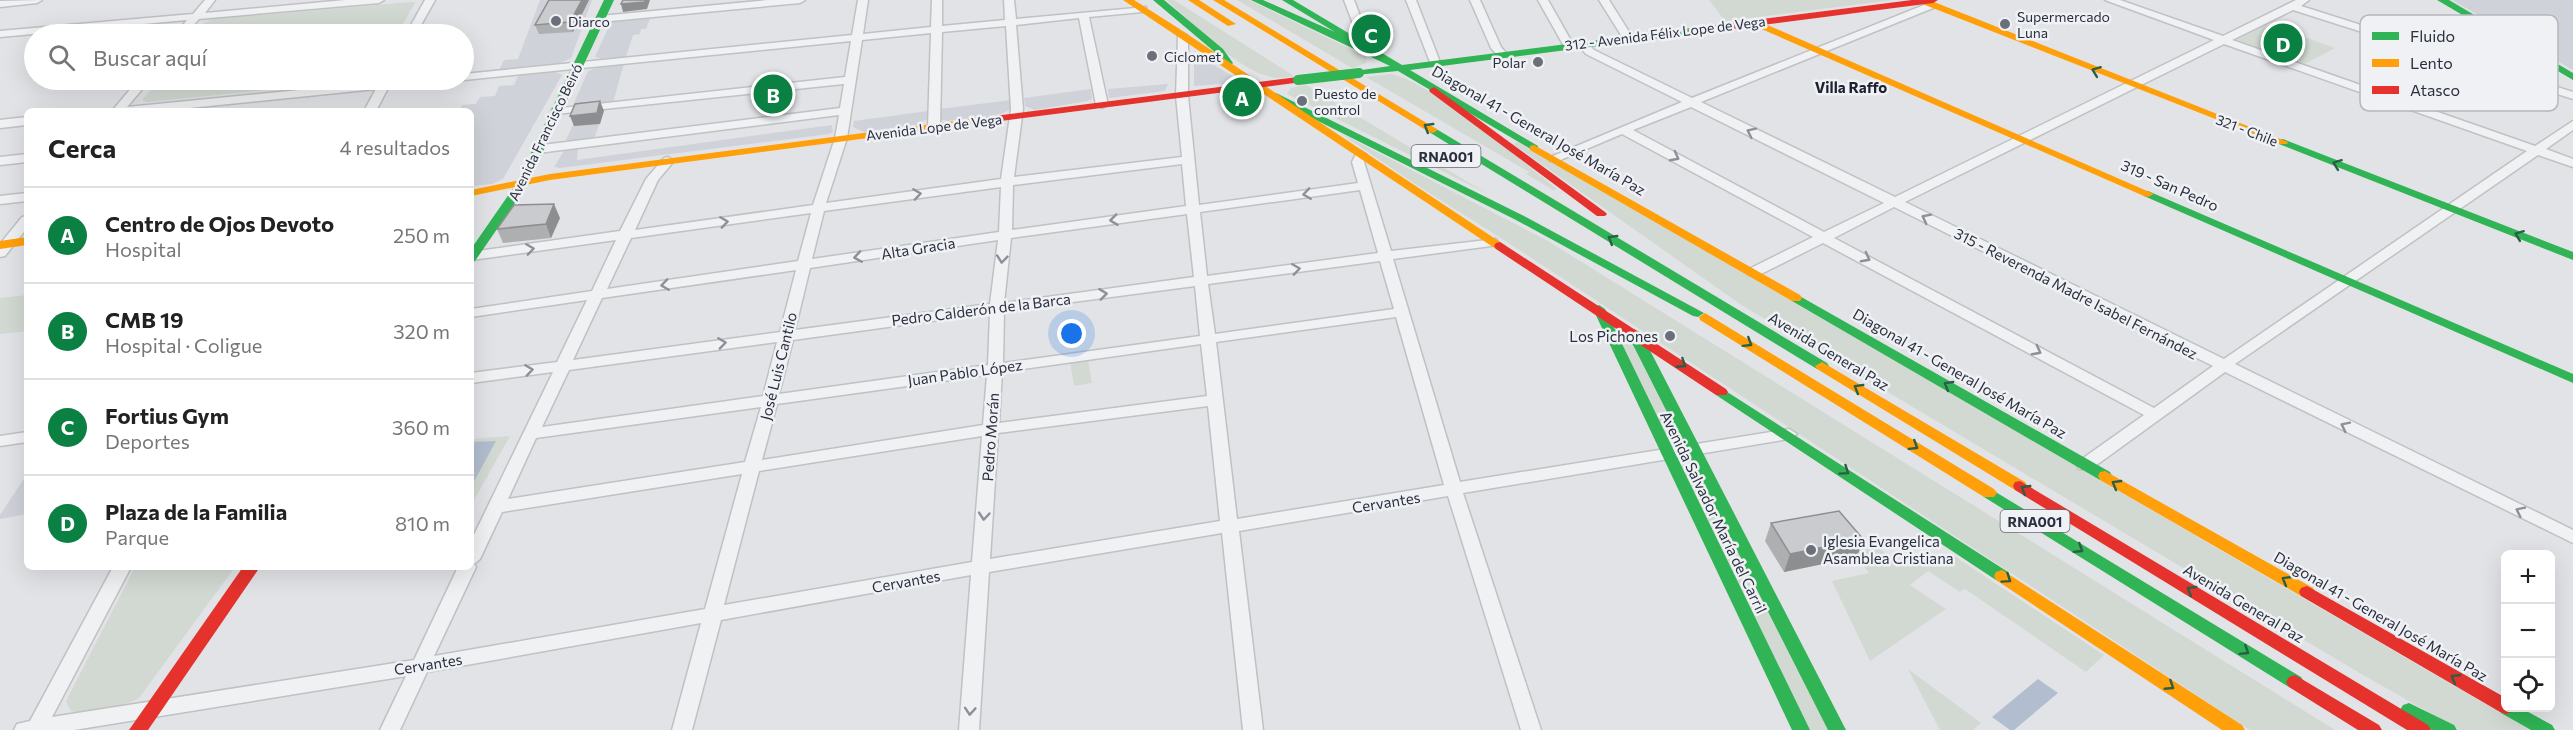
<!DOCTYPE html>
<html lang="es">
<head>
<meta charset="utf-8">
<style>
	:root { --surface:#fff; --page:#f2f2f2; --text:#222; --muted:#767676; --line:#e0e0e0; --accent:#0b8043 }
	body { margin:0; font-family:Commissioner,sans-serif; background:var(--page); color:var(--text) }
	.controls { position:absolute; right:18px; bottom:18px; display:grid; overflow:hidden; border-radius:9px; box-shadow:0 6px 24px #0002 }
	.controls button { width:54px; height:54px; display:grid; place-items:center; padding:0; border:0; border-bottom:2px solid var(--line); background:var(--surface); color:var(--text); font:30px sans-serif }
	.you { position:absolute; left:1072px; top:334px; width:21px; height:21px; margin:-15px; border:4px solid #fff; border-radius:50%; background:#1a73e8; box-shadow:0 0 0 9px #1a73e833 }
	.badge { display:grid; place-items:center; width:39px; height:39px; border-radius:50%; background:var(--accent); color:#fff; font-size:20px; font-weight:700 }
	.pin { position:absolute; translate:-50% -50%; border:3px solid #fff; box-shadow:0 2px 6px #0006 }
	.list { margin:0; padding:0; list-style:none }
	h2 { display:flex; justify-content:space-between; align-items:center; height:78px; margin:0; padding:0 24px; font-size:26px }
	h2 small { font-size:20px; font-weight:400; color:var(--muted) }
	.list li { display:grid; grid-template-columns:39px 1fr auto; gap:18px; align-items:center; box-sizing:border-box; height:96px; padding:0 24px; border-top:2px solid var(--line) }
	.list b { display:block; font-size:22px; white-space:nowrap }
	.list p { margin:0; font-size:20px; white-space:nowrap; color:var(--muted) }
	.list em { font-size:20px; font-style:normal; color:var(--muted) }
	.icon { flex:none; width:33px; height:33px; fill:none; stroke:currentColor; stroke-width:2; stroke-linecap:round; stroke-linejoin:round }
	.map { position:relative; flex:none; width:2573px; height:730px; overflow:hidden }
	.search { position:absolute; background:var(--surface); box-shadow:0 6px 24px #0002; left:24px; top:24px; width:450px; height:66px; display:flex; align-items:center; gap:15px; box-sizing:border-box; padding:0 21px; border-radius:33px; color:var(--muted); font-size:22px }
	.panel { position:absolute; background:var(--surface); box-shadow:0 6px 24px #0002; left:24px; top:108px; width:450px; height:462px; border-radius:9px }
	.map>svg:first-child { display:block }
</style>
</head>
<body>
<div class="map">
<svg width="2573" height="730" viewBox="0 0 2573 730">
	<rect width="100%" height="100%" fill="#e2e3e6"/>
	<!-- built -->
	<g fill="#d0d2d9">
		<path d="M540,0H592L571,58L555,65L499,70L504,60L518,59Z"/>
		<path d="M2452,0H2573V70Z"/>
		<path d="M651,16L646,29H641L640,34L633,35L626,57L602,59L595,57L611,22Z"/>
		<path d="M1194,53L1237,79L1235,83L1194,86Z"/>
		<path d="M624,63L613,103L587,105L574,103L588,71L600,66Z"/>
		<path d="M554,71L562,75L503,179L492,184L471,186V111H459L462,105L476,104L480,97L495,96L499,86L514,85L519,74Z"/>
		<path d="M1168,84L1165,91L1109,98L1108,89Z"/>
		<path d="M1091,89L1092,99L1087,101L1035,110L1025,106L1024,98Z"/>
		<path d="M1011,100V109L1001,114L947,121L939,119V109Z"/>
		<path d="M604,110L594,139L571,142L566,140L578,114Z"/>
		<path d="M928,111L927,119L916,125L864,132L853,127L854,121Z"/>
		<path d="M832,125L833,132L829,134L560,168L554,167L564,151L578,149L577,160Z"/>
		<path d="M27,474V514L0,519V515Z"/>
	</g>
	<!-- green -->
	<g fill="#d2d9d2">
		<path d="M1166,0H1174L1294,76C1287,77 1279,79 1271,77C1237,70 1193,23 1166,0Z"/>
		<path d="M1237,0H1249L1367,57L1366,63L1352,68Z"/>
		<path d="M1709,0H1893L1725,21Z"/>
		<path d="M412,2L415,3L397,34H195L204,23L213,19Z"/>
		<path d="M2263,23L2335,48L2305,64L2232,39Z"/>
		<path d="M1391,74C1430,81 1521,161 1557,189L1553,190L1526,174L1529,172L1366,77Z"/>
		<path d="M159,80H310L306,86L147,102L142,100Z"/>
		<path d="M1306,85L1488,194L1287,94L1291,88Z"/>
		<path d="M1340,133L1548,241L2335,730H2250L1504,240L1415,184Z"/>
		<path d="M1518,142L2530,730H2460L2363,675L1743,306L1513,144Z"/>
		<path d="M27,295V331L0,334V298Z"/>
		<path d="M1598,309L1633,332L1837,730H1801Z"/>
		<path d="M1088,360L1092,383L1074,386L1070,362Z"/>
		<path d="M510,436L475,498L471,505V439Z"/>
		<path d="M1872,538L1896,567L1951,554L2104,655L2086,672L1971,593L1964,589L1960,592L1928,571L1910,585L1946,609L1870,661L1832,581L1869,573L1846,543Z"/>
		<path d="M135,567H235L139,698C125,706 87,717 71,711L66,701Z"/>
		<path d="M1908,669L1981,723L1973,730H1940Z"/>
	</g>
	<!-- water -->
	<g fill="#b2becf">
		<path d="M496,441L471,487V442Z"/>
		<path d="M2038,679L2058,693L2014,730H2010L1992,717Z"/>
	</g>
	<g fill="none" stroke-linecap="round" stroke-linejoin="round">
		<defs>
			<g id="street">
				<path d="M42,0L37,3L0,7V1Z"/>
				<path d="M205,0H215L205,13L345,0H384L379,3L199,19L186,34H176L187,20L0,37V31L193,14Z"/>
				<path d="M425,0H435L416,34H406Z"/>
				<path d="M768,0H805L800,3L600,22L595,19L600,16Z"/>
				<path d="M858,0H868L863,34L931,27L932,0H942V26L1005,20L1004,0H1014L1016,19L1146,7V11L1142,12L1089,17L1108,105L1102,108L1096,105L1079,18L1016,25L1023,109L1014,177L1182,157L1176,96L1178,36L1183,33L1188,36V96L1199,205L1358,183L1352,162L1357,152L1361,151L1367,155L1364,162L1391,251L1496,239L1498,242L1496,245L1491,246L1393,259L1460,482L1789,429L1797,434L1789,439L1463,493L1541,730H1521L1448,496L1239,531L1263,730H1243L1222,533L989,572L979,730H959L971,575L721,620L692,730H672L701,623L427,672L400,730H380L406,676L74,730H14L17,724L30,721L113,567H131L52,717L414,660L458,567H471V541L553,372L471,383V373L557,362L587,300L471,317V309L592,291L616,240L472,260L471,252L620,231L646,179L664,158L668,157L674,161L658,180L635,230L813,205L835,138L839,115L538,153L532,149L534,146L840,108L844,84L556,114L552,113V109L845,77L851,41L464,80H461H464V74L852,35ZM1006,26L1011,109L1001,179L826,203L847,138L862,40L931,33L928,127L934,131L940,127L942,32ZM1182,164L1186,206L1012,230L1013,185ZM1001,187L999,232L812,259L824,211ZM1360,190L1378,253L1207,276L1200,212ZM811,213L798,261L607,289L631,238ZM1187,214L1194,277L1004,303L1011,238ZM998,240L990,304L795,330L810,268ZM1380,261L1394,309L1215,334L1208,284ZM796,270L780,332L573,360L602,298ZM1195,286L1200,336L1003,363L1004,311ZM990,313L988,365L779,394L793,340ZM1396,317L1444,485L1237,519L1216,342ZM777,342L763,396L542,427L569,370ZM1201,344L1207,396L999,423L1002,372ZM987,375L983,425L762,460L777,404ZM1208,406L1220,521L990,559L998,433ZM761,407L745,462L508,499L536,438ZM982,436L972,562L724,605L759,471ZM742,474L705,609L434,656L476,567L474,564L480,559L502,512Z"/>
				<path d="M1344,0H1354L1365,29L1362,45L1353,43L1355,29Z"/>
				<path d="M1406,0H1416L1440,62L1439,64L1430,62Z"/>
				<path d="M1470,0H1480L1501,47L1507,54L1506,56H1498L1491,48Z"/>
				<path d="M1538,0H1548L1574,46L1573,48H1565Z"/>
				<path d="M1599,0H1609L1631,35L1629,41H1621V35Z"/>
				<path d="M2105,0H2120L2223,36L2296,0H2309L2301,6L2446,52L2476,34L2499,30L2504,33L2503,35L2483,39L2456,55L2573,92V99L2293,10L2232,40L2535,146L2573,121V130L2546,149L2573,159V167L2538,155L2235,364L2573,530V543L2225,372L2091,469H2079L2077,465L2079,461L2144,415L1823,243L1759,275H1749L1747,272L1749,269L1813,237L1622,134L1558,161H1550L1548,158L1682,102L1586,54L1577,44L1578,42H1586L1594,50L1692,98L1929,3L1934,6L1933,8L1701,102L1895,197L2214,40ZM2224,44L2527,151L2224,359L1905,202ZM1691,107L1884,203L1824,232L1633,130ZM1894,207L2213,366L2154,408L1834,238Z"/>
				<path d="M138,80H150L127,107L380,82L382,80H440L434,83L388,88L376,111H364L376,89L160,111H112Z"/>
				<path d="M27,117V125L0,128V120Z"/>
				<path d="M27,154V162L0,165V157Z"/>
				<path d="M27,193V201L0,204V196Z"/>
				<path d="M27,216V228L5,256L0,257V244L22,217Z"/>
				<path d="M27,432V442L0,446V436Z"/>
			</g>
		</defs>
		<!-- street casing -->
		<use href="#street" stroke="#c0c1c4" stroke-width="3"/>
		<!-- street -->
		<use href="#street" fill="#f0f1f3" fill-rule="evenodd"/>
		<!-- fast -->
		<g fill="#30b455" fill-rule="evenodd">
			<path d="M604,0H614L528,184L475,261L471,262V249L516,184Z"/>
			<path d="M1153,0H1164L1223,49L1233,63L1231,65H1225L1216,53Z"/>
			<path d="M1251,0H1263L1335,32L1282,0H1293L1402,65L1692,28L1697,31L1692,34L1410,70L1538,146V150L1534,151L1398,71L1355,75V71L1390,66Z"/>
			<path d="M2437,0H2449L2573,73V80Z"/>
			<path d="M1276,93L1524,216L1704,313L1698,317L1693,316L1516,220L1272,98V94Z"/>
			<path d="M1433,127L1827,363L1829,366L1827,369H1817L1429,132V128Z"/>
			<path d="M2283,139L2573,252V260L2279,144V140Z"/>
			<path d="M2148,191L2573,374V383L2144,196L2142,194Z"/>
			<path d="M1796,294L2110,472L2112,476L2110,480H2100L1792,301L1790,298Z"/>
			<path d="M1599,305L1605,309L1810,730H1792L1593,309Z"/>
			<path d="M1634,329L1641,333L1846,730H1828L1627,333Z"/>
			<path d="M1721,388L2008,572L2010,576L2008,580L2002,582L1996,580L1716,395L1714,392Z"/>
			<path d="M1989,488L2301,677L2304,682L2301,687L2295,689L2289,687L1984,497L1981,493L1984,489Z"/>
			<path d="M2506,701V708H2521L2552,725L2555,730H2531L2501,713L2498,708L2501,703Z"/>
			<path d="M2409,703L2454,725L2457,730H2432L2403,715L2400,710L2403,705Z"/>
		</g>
		<!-- slow -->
		<g fill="#ff9f0a" fill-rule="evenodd">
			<path d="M1123,0H1134L1178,28L1506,246L1504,249H1496Z"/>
			<path d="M1188,0H1199L1236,24L1228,26Z"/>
			<path d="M1213,0H1224L1438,130L1433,133L1429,132Z"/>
			<path d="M1919,0H1929L2288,142L2287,144H2279L1920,3Z"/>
			<path d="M1750,20H1756L2154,194L2148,197L2144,196L1750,24Z"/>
			<path d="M978,118L982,119V123L550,180L471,196V190L550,174Z"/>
			<path d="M1534,145L1800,295L1802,298L1800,301H1792L1530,150V146Z"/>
			<path d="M27,237V245L0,249V241Z"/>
			<path d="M1705,313L1994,489L1997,493L1994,497H1984L1700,320L1699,317Z"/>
			<path d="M1822,362L2025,482L2027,486L2025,490H2015L1817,369L1815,366Z"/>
			<path d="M2105,471L2313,588L2315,592L2313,596L2307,598L2301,596L2100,480L2098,476L2100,472Z"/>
			<path d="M2002,570L2242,725L2245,730H2222L1996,580L1994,576L1996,572Z"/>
		</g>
		<!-- jam -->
		<g fill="#e5322d" fill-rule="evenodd">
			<path d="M1912,0H1938L1933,3L1692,34L1687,31L1692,28Z"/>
			<path d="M1298,77L1303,80L1302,82L978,124L973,121L978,118Z"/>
			<path d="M1434,87L1605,212L1607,214L1605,216H1597L1430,92L1429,90Z"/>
			<path d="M1500,242L1726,389L1728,392L1726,395H1716L1496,249L1494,246L1496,243Z"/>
			<path d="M2020,481L2428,725L2431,730H2407L2015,490L2013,486L2015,482Z"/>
			<path d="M243,567H260L148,730H129Z"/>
			<path d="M2307,586L2506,698V708H2515L2512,712L2506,714L2500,712L2301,596L2299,592L2301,588Z"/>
			<path d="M2295,675L2379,725L2382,730H2358L2289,687L2286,682L2289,677Z"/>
		</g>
		<!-- fast-bridge -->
		<path stroke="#30b455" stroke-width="10" d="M1298,80L1359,73"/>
	</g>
	<!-- wall -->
	<g fill="#aeafb1">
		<path d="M589,0L573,32L539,34L535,25Z"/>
		<path d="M560,218L551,238L503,243L497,229Z"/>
		<path d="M1771,523L1857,557L1784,572L1765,541Z"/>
	</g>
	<!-- shaded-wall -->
	<g fill="#8d8e90">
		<path d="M582,0H589L573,32L570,22Z"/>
		<path d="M645,0H650L647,9L623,12L621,4Z"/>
		<path d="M600,101L604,111L600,124L574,126L570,116Z"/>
		<path d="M554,204L560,218L551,238L546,224Z"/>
		<path d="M1863,539L1857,557L1784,572L1790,554Z"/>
	</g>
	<!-- building -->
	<g fill="#cacbce" stroke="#8d8e90" stroke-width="1.5">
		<path d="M549,0H582L570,22L535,25Z"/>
		<path d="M623,0H645V2L621,4Z"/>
		<path d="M600,101L597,113L570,116L575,104Z"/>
		<path d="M554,204L546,224L497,229L514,205Z"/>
		<path d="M1839,511L1863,539L1790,554L1771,523Z"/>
	</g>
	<!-- one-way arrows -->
	<defs><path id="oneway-chevron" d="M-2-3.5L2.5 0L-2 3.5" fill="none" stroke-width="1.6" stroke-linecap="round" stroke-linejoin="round" transform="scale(1.5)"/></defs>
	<g stroke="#2c5e46">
		<use href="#oneway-chevron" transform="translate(2096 71) rotate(-159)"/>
		<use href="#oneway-chevron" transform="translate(1428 127) rotate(-149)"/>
		<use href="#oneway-chevron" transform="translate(2337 164) rotate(-159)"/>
		<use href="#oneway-chevron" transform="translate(2519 235) rotate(-159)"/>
		<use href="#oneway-chevron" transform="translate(1612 239) rotate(-149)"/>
		<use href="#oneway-chevron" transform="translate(1748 343) rotate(32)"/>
		<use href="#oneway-chevron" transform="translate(1682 364) rotate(33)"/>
		<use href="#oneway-chevron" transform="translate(1948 385) rotate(-150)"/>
		<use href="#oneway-chevron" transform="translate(1858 388) rotate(-149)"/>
		<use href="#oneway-chevron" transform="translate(1914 446) rotate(32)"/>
		<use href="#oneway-chevron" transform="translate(1845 471) rotate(34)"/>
		<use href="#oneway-chevron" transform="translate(2116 484) rotate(-150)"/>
		<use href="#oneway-chevron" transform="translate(2025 489) rotate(-149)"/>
		<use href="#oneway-chevron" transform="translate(2079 549) rotate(32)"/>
		<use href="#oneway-chevron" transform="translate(2007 579) rotate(34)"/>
		<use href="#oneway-chevron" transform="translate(2286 580) rotate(-150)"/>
		<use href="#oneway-chevron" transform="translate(2191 590) rotate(-149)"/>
		<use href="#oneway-chevron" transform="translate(2245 651) rotate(32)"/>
		<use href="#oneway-chevron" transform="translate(2455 678) rotate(-150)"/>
		<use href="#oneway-chevron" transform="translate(2170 686) rotate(33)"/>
	</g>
	<g stroke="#8d9098">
		<use href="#oneway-chevron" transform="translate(1751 132) rotate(-154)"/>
		<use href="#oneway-chevron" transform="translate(1675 157) rotate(28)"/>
		<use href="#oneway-chevron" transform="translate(917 194) rotate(-8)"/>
		<use href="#oneway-chevron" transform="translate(1307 194) rotate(172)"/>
		<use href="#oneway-chevron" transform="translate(1926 218) rotate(-153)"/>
		<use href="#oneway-chevron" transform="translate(1114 220) rotate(173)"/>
		<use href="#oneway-chevron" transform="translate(724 222) rotate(-8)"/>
		<use href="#oneway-chevron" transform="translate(530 249) rotate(-8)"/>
		<use href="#oneway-chevron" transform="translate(858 257) rotate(171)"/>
		<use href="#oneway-chevron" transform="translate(1866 258) rotate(28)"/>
		<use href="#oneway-chevron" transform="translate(1002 259) rotate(96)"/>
		<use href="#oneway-chevron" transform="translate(1296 269) rotate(-8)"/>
		<use href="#oneway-chevron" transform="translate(665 285) rotate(172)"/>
		<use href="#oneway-chevron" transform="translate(1103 294) rotate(-7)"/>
		<use href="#oneway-chevron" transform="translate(722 343) rotate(-8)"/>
		<use href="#oneway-chevron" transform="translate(2037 351) rotate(28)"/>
		<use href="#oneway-chevron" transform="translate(529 370) rotate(-8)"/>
		<use href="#oneway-chevron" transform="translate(2345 426) rotate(-154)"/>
		<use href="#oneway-chevron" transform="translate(2520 511) rotate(-154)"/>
		<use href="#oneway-chevron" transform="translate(984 516) rotate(95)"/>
		<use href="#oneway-chevron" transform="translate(970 711) rotate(94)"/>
	</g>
	<!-- markers -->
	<g fill="#6a6f79" stroke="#eff1f5" stroke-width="2">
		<circle cx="556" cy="21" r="6"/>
		<circle cx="2005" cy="24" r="6"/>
		<circle cx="1152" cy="56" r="6"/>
		<circle cx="1538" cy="62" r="6"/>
		<circle cx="1302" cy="101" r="6"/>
		<circle cx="1670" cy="336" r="6"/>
		<circle cx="1811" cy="550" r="6"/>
	</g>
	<g text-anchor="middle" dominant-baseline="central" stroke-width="5" stroke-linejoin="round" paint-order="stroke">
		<!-- far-poi labels -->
		<g font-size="14" fill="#2a303e" stroke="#eff1f5" text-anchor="start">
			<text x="2017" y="16">Supermercado<tspan x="2017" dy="16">Luna</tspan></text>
			<text x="568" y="21">Diarco</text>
			<text x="1164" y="56">Ciclomet</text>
			<text x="1526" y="62" text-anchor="end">Polar</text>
			<text x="1314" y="93">Puesto de<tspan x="1314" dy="16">control</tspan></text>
		</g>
		<!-- far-street labels -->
		<g font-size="14" fill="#2a303e" stroke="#eff1f5">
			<text transform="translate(1665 33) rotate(-7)">312 - Avenida Félix Lope de Vega</text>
			<text transform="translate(934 127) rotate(-7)">Avenida Lope de Vega</text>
			<text transform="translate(2247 130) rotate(21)">321 - Chile</text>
			<text transform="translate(545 132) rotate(-64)">Avenida Francisco Beiró</text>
		</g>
		<!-- shield labels -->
		<g fill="#eff1f5" stroke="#656a75" stroke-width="1.5">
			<rect x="1411.5" y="145" width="69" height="22" rx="4.5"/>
			<rect x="2000.5" y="510" width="69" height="22" rx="4.5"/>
		</g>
		<g font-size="14" font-weight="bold" fill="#2a303e">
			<text x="1446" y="156">RNA001</text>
			<text x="2035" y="521">RNA001</text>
		</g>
		<!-- far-quarter labels -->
		<g font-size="15" font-weight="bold" fill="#1c212e" stroke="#eff1f5">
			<text x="1851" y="87">Villa Raffo</text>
		</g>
		<!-- street labels -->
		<g font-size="15" fill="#2a303e" stroke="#eff1f5">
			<text transform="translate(1539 130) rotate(30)">Diagonal 41 - General José María Paz</text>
			<text transform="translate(2170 185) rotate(24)">319 - San Pedro</text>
			<text transform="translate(918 248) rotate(-9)">Alta Gracia</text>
			<text transform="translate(2076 293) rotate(27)">315 - Reverenda Madre Isabel Fernández</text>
			<text transform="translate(981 309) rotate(-7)">Pedro Calderón de la Barca</text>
			<text transform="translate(1829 351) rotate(31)">Avenida General Paz</text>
			<text transform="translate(778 366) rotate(-76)">José Luis Cantilo</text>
			<text transform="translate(965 372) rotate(-8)">Juan Pablo López</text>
			<text transform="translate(1960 373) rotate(30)">Diagonal 41 - General José María Paz</text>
			<text transform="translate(990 437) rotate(-86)">Pedro Morán</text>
			<text transform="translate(1386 502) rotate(-9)">Cervantes</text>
			<text transform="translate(1714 512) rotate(64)">Avenida Salvador María del Carril</text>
			<text transform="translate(906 581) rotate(-10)">Cervantes</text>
			<text transform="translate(2244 603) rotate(31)">Avenida General Paz</text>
			<text transform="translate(2381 616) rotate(30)">Diagonal 41 - General José María Paz</text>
			<text transform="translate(428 664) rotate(-9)">Cervantes</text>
		</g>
		<!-- poi labels -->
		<g font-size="15" fill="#2a303e" stroke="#eff1f5" text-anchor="end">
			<text x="1658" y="336">Los Pichones</text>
			<text x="1823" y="541" text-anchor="start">Iglesia Evangelica<tspan x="1823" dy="17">Asamblea Cristiana</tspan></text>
		</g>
	</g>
	<!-- legend -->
	<rect x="2360" y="15" width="198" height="96" rx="9" fill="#eff1f5" stroke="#b4b7be" stroke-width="1.5"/>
	<rect x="2372" y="32" width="27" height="8" fill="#30b455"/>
	<rect x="2372" y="59" width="27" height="8" fill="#ff9f0a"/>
	<rect x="2372" y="86" width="27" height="8" fill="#e5322d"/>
	<g font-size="16" fill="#2a303e">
		<text x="2410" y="42">Fluido</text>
		<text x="2410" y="69">Lento</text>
		<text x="2410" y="96">Atasco</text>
	</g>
</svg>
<div class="controls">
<button>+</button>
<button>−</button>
<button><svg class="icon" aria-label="locate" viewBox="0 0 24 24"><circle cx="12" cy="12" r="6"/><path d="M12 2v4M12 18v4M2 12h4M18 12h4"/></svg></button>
</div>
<div class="you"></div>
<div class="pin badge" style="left:1242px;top:97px">A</div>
<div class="pin badge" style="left:773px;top:94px">B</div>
<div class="pin badge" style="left:1371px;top:34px">C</div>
<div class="pin badge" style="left:2283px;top:43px">D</div>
<div class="search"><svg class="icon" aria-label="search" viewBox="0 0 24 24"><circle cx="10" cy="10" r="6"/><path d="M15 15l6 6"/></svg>Buscar aquí</div>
<section class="panel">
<h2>Cerca<small>4 resultados</small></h2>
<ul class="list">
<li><span class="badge">A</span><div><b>Centro de Ojos Devoto</b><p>Hospital</p></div><em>250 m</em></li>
<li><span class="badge">B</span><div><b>CMB 19</b><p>Hospital · Coligue</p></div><em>320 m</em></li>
<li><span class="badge">C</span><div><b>Fortius Gym</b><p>Deportes</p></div><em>360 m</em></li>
<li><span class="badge">D</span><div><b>Plaza de la Familia</b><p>Parque</p></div><em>810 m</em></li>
</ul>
</section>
</div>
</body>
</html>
